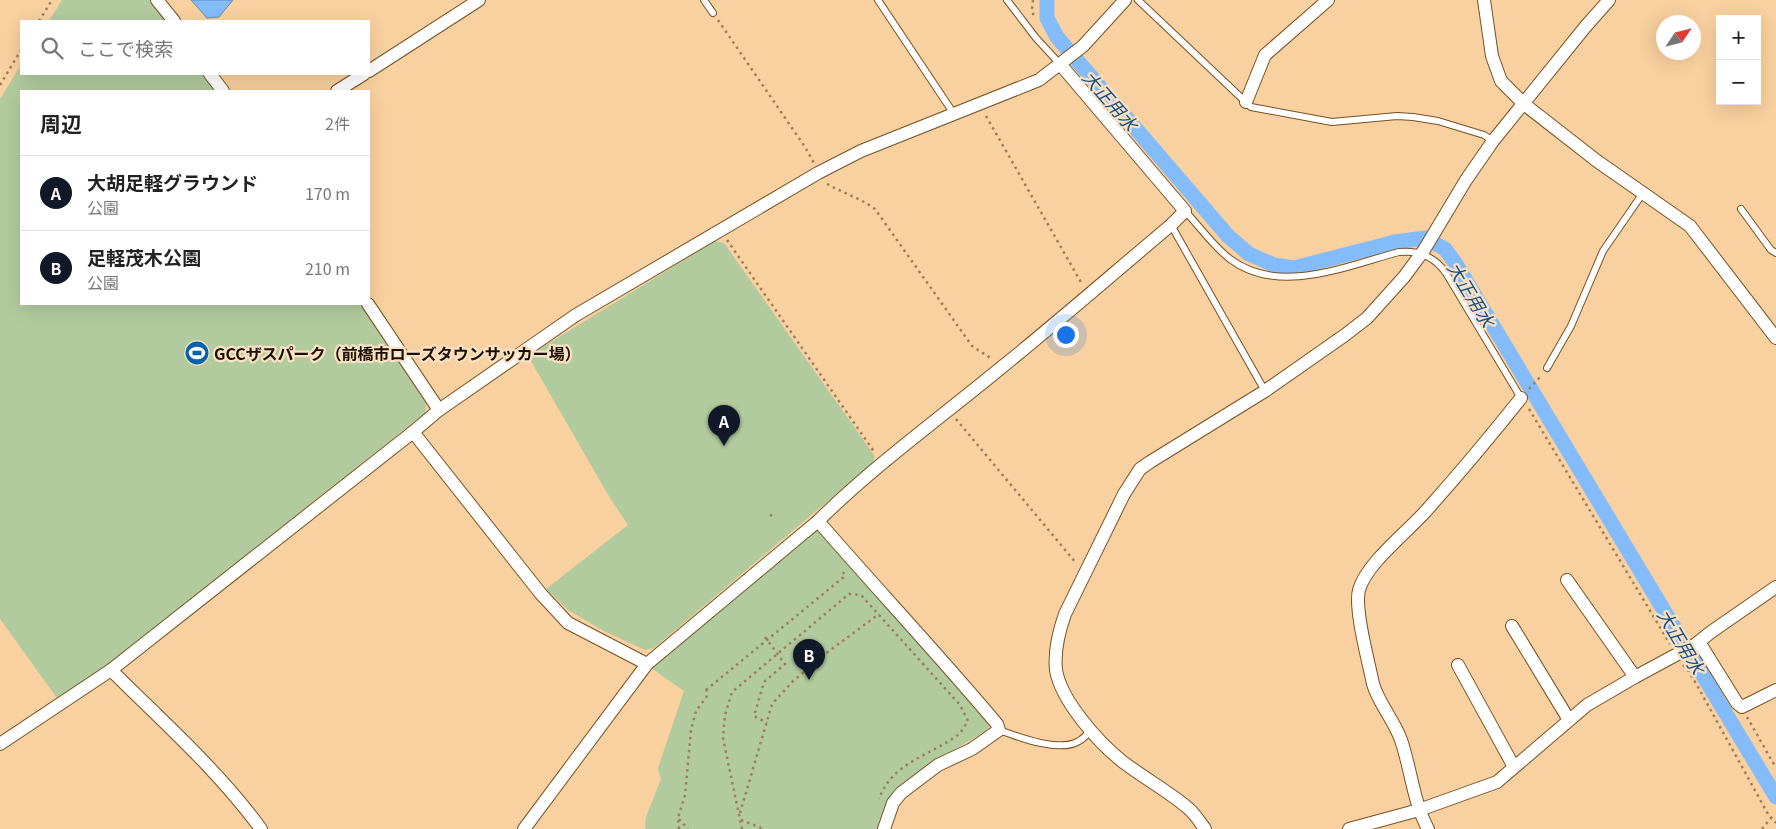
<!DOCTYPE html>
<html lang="ja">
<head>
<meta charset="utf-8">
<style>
	:root { --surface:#fff; --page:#f2f2f2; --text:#222; --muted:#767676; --line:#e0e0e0; --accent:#111827 }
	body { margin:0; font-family:Georgia,"Noto Sans JP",serif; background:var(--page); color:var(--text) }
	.controls { position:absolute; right:15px; top:15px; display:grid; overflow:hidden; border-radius:0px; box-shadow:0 5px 20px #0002 }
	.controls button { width:45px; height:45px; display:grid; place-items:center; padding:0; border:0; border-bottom:1px solid var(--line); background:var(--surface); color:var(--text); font:25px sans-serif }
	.compass { position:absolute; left:1656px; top:15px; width:45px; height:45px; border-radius:50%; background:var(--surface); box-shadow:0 5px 20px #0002; rotate:55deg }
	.you { position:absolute; left:1065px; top:334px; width:18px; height:18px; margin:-12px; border:4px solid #fff; border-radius:50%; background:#1a73e8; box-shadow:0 0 0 8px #1a73e833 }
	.badge { display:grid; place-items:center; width:32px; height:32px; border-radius:50%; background:var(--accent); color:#fff; font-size:16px; font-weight:700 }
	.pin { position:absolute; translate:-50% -41px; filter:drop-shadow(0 1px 2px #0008) }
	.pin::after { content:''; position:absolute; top:26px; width:18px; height:15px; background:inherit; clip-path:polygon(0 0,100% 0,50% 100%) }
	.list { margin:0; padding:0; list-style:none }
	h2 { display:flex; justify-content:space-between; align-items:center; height:65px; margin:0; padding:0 20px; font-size:21px }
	h2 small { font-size:16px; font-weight:400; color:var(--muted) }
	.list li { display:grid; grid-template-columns:32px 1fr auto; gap:15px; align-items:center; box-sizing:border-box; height:75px; padding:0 20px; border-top:1px solid var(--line) }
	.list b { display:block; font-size:19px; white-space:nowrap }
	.list p { margin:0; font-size:16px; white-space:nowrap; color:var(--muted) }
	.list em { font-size:16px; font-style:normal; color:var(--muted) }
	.icon { flex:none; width:28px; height:28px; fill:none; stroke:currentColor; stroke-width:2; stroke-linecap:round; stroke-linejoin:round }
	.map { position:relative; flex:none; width:1776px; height:829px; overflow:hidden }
	.search { position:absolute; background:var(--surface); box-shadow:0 5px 20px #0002; left:20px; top:20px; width:350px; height:55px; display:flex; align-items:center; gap:12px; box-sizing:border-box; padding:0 18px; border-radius:0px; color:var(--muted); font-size:19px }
	.panel { position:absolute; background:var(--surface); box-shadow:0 5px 20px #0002; left:20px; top:90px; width:350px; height:215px; border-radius:0px }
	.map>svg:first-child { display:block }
</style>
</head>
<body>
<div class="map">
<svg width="1776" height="829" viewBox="0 0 1776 829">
	<rect width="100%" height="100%" fill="#f9d09f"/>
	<!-- green -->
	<g fill="#b1cb9e">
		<path d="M62,0H150L167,21H49Z"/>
		<path d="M21,65V74H203L215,91H21V304H360L427,402L425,413L106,666L57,698L0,619V99Z"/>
		<path d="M715,241L724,243L874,455V462L654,648L645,650L604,631L568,610L546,589L628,525L610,498L528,356Z"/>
		<path d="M818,527L990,725L986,731L932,763L879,829H645L646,817L661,779L658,768L684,691L651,668Z"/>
	</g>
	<!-- water -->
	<path fill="#84bcfb" stroke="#6588b0" d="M191,0H233L219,17L207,18Z"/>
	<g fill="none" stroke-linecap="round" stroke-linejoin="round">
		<!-- canal -->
		<path stroke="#84bcfb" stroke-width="15" d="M1047,0V18L1057,37L1228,236L1249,254L1274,265L1294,268L1395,242L1425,238L1445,249L1456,264L1776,797"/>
		<defs>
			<g id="lane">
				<path d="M704,0L713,13"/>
				<path d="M878,0L954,114"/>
				<path d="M1007,0L1036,38L1060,64"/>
				<path d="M1138,0L1251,107L1332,122L1397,116L1413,117L1438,121L1484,135L1493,141"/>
				<path d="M1741,209L1771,250L1776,253"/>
				<path d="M1185,211C1200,227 1213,246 1230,259C1279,296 1346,266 1399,252C1418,250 1435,257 1446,273L1521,398"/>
				<path d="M1171,225L1265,391"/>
				<path d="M1547,368L1571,326L1603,251L1643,193"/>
				<path d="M999,730C1018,737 1060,753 1079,741C1083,739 1087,734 1091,731"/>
			</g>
			<g id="street">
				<path d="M157,0L174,21"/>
				<path d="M1484,0L1492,56L1501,81L1524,104L1597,161L1690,226L1776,338"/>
				<path d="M369,71L479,0"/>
				<path d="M210,74L223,91"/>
				<path d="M337,91L364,74"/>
				<path d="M1246,102L1265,55L1328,0"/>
				<path d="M368,304L439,410"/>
				<path d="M413,432L541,594L568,623L647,664"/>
				<path d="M818,521C877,589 939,655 997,724L999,730L972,749L938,765L901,793L893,803L884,829"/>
				<path d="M1567,580L1635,677"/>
				<path d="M1512,626L1569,720"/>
				<path d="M1699,642L1737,703L1742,707L1776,690"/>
				<path d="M1458,665L1514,767"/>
				<path d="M111,670C162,721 218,770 261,829"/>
				<path d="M0,744L111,670L413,432L439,410L576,315L818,173L861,151L1039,80L1083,46L1125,0"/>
				<path d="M524,829L647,664L818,521C875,465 940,418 1002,367C1059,321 1115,272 1171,225L1185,211L1060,64"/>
				<path d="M1205,829C1200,822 1195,814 1188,808C1168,791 1144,778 1123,762C1099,743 1061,701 1056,670C1054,651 1059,631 1065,614L1124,494L1140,469L1150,462L1265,391L1345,335L1367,318L1404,277L1424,250L1466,180L1493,141L1586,26L1609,0"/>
				<path d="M1349,829L1419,810L1497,782L1587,705L1635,677L1696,644L1711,632L1776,587"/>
				<path d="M1428,829C1413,801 1411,769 1401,740C1394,720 1379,704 1373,684C1369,663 1354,609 1359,590C1366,564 1406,533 1425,512C1458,475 1490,437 1521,398"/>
			</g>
		</defs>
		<!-- lane casing -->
		<use href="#lane" stroke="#755223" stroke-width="8"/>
		<!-- street casing -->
		<use href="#street" stroke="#755223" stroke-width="14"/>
		<!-- path -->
		<g stroke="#9d7f5d" stroke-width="2.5" stroke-dasharray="2.5 4" stroke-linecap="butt">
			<path d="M1033,0L1032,9L1034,18"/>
			<path d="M718,20L805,147L814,163"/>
			<path d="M39,21L52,0"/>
			<path d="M0,85L21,50"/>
			<path d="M986,116L1082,284"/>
			<path d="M827,184C843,193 860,198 875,209L972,346L992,359"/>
			<path d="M727,240L875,453"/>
			<path d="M1529,389L1542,375"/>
			<path d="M1529,409L1670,644"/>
			<path d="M956,419L1076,563"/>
			<path d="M770,516L773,514"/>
			<path d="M765,637L785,664L764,682L754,716L767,723"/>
			<path d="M1683,665L1688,670L1698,687L1768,814L1776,823"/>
			<path d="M706,690L845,576L843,572"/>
			<path d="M1747,717L1776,768"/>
			<path d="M740,813L772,704L793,681L829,651L879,614"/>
			<path d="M679,819L688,829"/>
			<path d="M741,820L764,829"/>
			<path d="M679,829L678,818L685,795L691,730L696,711L707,696L706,686"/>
			<path d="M742,829L723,738L725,715L732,692L849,594L861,595L960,705L968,721C965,725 962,731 959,734C932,755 892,762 879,799"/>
			<path d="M1762,829L1771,818"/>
		</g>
		<!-- lane -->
		<use href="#lane" stroke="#fff" stroke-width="6"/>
		<!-- street -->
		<use href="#street" stroke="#fff" stroke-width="12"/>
	</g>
	<!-- icons -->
	<defs>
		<symbol id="stadium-disc" viewBox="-11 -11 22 22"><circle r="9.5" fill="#0361ae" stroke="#f9e1c4"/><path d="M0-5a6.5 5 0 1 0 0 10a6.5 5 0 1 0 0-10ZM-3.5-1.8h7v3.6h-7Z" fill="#fff"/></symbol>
	</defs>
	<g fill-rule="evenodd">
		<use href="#stadium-disc" x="183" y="339" width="28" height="28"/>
	</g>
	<g text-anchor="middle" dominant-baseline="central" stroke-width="4.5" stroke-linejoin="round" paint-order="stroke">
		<!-- poi labels -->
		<g font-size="16" font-weight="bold" fill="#1d0f00" stroke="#f9e1c4" text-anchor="start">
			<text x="214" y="353">GCCザスパーク（前橋市ローズタウンサッカー場）</text>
		</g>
		<!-- water labels -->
		<g font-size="18" font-style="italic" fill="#154f88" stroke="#f9e1c4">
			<text transform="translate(1111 100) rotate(49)">大正用水</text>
			<text transform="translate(1472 294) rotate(59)">大正用水</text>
			<text transform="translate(1682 641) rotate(59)">大正用水</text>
		</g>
	</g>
</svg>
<div class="controls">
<button>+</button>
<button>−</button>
</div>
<svg class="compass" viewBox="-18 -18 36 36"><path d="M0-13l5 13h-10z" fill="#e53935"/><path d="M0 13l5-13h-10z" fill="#767676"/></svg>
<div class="you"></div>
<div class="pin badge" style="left:724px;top:446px">A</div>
<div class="pin badge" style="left:809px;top:680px">B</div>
<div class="search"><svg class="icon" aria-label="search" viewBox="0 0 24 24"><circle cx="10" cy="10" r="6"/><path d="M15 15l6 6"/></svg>ここで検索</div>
<section class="panel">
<h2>周辺<small>2件</small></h2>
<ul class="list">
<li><span class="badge">A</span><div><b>大胡足軽グラウンド</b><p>公園</p></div><em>170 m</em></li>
<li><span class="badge">B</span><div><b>足軽茂木公園</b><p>公園</p></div><em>210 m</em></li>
</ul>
</section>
</div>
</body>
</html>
